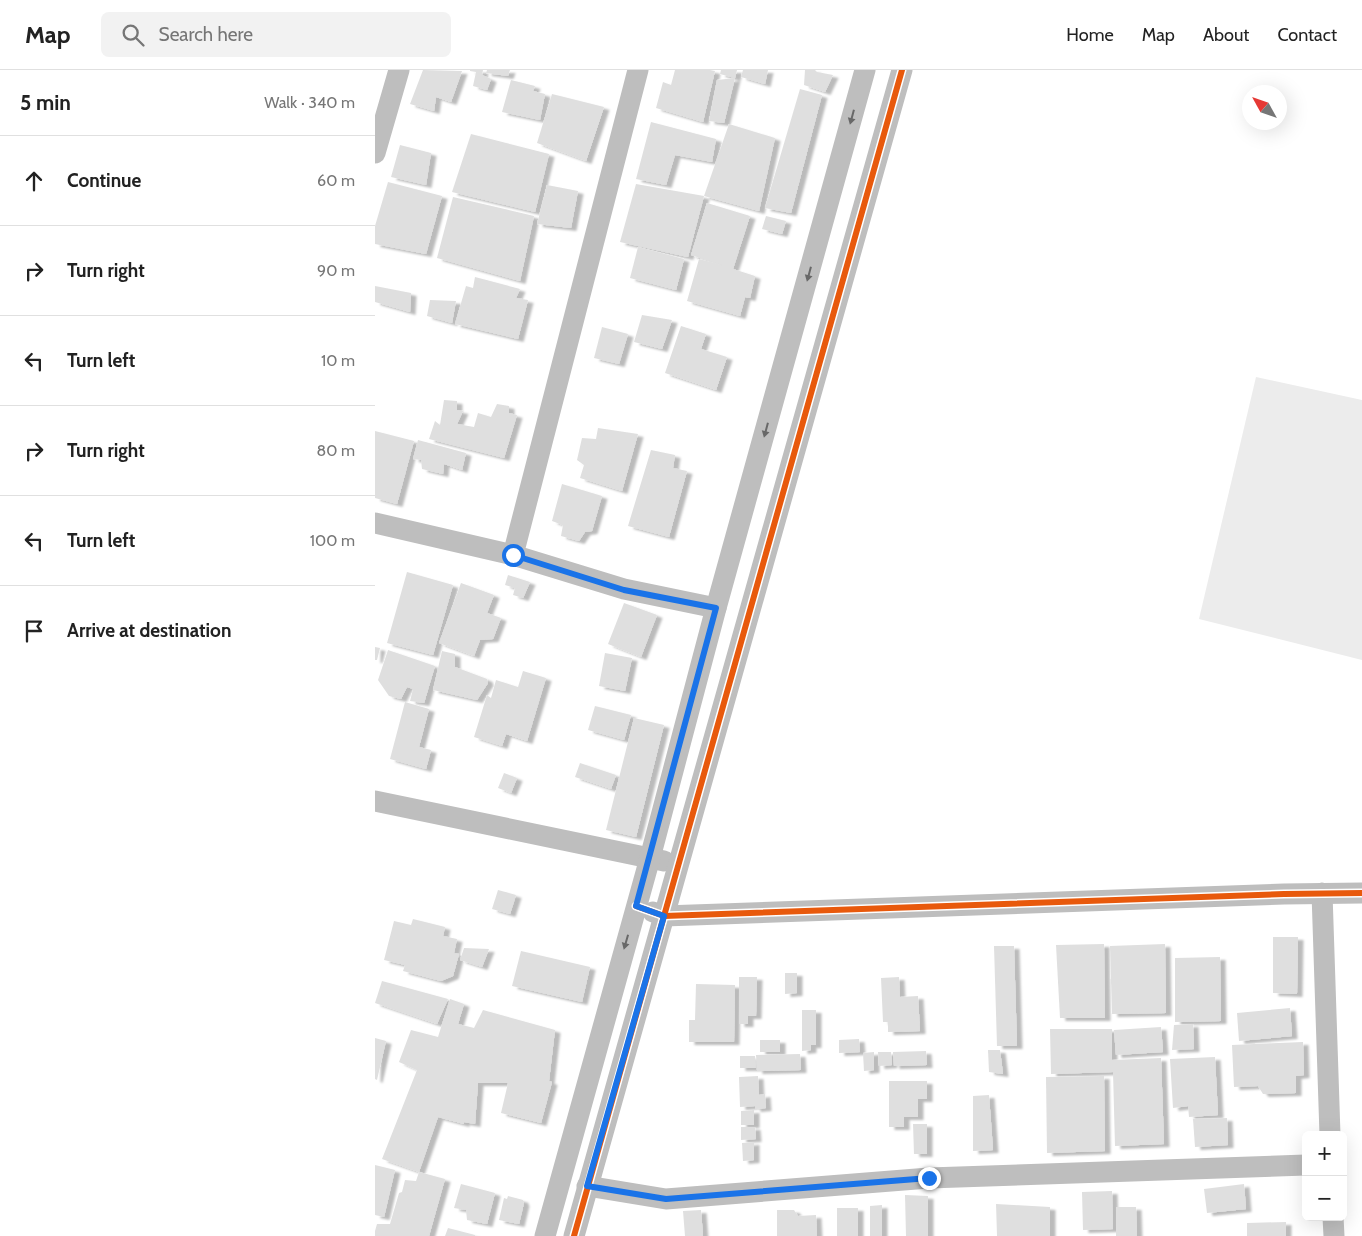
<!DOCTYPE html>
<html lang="en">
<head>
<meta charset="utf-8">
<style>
	:root { --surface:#fff; --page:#f2f2f2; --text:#222; --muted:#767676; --line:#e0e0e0 }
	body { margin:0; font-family:Cabin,sans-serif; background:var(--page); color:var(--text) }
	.controls { position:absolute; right:15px; bottom:15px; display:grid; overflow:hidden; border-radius:8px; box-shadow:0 5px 20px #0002 }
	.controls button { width:45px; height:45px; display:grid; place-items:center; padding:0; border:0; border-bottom:1px solid var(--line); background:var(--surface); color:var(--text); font:25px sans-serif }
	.compass { position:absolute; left:867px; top:15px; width:45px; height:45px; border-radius:50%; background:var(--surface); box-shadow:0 5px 20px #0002; rotate:310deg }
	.stop { position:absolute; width:15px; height:15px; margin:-11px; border:4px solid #1a73e8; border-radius:50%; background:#fff }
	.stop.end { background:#1a73e8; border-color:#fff; box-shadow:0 1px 5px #0008 }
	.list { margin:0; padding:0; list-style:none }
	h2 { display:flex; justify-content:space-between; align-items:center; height:65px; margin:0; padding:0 20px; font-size:21px }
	h2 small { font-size:16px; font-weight:400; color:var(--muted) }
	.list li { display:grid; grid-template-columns:32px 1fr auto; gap:15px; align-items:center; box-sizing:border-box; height:90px; padding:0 20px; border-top:1px solid var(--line) }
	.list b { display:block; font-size:19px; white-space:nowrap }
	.list em { font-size:16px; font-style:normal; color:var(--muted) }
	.icon { flex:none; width:28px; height:28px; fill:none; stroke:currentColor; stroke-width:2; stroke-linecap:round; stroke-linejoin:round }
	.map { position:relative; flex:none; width:987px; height:1166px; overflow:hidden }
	header { display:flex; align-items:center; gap:30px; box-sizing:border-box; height:70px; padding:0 25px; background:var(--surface); border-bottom:1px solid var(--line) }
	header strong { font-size:24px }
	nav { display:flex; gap:28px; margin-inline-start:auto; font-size:18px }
	.search { width:350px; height:45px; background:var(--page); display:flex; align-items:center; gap:12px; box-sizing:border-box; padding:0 18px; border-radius:8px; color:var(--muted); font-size:19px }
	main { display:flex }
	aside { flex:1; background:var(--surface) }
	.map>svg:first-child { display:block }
</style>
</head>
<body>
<header>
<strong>Map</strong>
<div class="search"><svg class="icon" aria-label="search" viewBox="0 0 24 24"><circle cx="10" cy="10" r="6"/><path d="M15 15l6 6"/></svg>Search here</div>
<nav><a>Home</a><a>Map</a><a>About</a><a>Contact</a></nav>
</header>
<main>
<aside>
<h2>5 min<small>Walk · 340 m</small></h2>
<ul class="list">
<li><svg class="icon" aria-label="ahead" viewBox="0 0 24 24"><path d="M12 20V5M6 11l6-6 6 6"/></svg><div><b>Continue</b></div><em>60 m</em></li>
<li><svg class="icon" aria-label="right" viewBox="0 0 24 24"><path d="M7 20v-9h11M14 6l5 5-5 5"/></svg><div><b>Turn right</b></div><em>90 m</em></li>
<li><svg class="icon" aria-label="left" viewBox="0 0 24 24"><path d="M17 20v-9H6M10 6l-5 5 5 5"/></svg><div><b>Turn left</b></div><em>10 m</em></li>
<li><svg class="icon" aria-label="right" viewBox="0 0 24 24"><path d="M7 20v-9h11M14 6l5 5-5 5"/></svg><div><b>Turn right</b></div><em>80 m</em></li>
<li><svg class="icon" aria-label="left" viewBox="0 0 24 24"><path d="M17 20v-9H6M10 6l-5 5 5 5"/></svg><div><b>Turn left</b></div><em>100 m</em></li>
<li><svg class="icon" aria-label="arrive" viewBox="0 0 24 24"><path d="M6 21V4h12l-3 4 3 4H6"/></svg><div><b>Arrive at destination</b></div></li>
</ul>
</aside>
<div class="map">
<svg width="987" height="1166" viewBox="0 0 987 1166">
	<defs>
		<filter id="shadow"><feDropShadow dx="5.5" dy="3" stdDeviation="1" flood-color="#0004"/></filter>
	</defs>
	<rect width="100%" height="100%" fill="#fff"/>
	<!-- green -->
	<path fill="#ececec" d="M881,307L987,330V590L824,549Z"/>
	<!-- building -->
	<g fill="#dfdfdf" filter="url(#shadow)">
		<path d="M48,0L87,1L76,32L61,27L59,41L35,34Z"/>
		<path d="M95,0H108L107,5L116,9L112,20L98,16L101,2L95,1Z"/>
		<path d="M112,0H135L133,6L111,3Z"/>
		<path d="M300,0H335L340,1L328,52L281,38L288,12L296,15Z"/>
		<path d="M346,0H362L360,8L345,4Z"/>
		<path d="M368,0H393L390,14L366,7Z"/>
		<path d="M430,0H440L442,2L458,5L450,22L429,15Z"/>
		<path d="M360,8L349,53L334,51L342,10Z"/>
		<path d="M136,10L160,16L158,21L170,24L165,50L127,42Z"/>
		<path d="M425,19L447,25L416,143L390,138Z"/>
		<path d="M177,24L229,37L211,91L162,73Z"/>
		<path d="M276,52L341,69L337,92L300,85L291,115L261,109Z"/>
		<path d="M354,54L400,68L384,141L329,126Z"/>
		<path d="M96,64L174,84L160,142L77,122Z"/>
		<path d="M25,75L56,83L51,115L16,107Z"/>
		<path d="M13,112L67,126L51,184L0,174V156Z"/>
		<path d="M261,114L329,126L313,187L245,172Z"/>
		<path d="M172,115L203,121L196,158L162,154Z"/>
		<path d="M78,127L159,146L145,211L62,188Z"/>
		<path d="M332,133L375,146L358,199L380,206L375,228L370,227L365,246L312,231L324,189L350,196L316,185Z"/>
		<path d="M391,146L411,151L407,164L387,159Z"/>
		<path d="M263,177L309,189L301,220L255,208Z"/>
		<path d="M100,207L145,219L141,228L153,230L143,269L80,254L91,216L98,218Z"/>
		<path d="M0,216L36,223L35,242L0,232Z"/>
		<path d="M55,230L81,231L77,253L52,246Z"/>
		<path d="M267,245L297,250L287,279L259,272Z"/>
		<path d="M306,256L331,264L326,279L352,287L341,320L290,303Z"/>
		<path d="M227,257L253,264L244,294L219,288Z"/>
		<path d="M69,330L82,331V340L88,341L82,354L99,357L103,343L116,347L122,334L134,336V343L142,345L129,388L54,369L60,351L65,355Z"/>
		<path d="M223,358L263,364L247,421L205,408L209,395L202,390L207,368L221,369Z"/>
		<path d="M0,361L39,371L22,434L0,428Z"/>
		<path d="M43,370L91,383L87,400L69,394L68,404L47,399L46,390L38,389Z"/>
		<path d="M276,380L300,385L298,398L312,401L294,467L253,456Z"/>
		<path d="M187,414L227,426L217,461L210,462L204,471L186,466L188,455L177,451Z"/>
		<path d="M32,502L78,515L58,585L12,573Z"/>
		<path d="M133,505L155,512L148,528L138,525L140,518L130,515Z"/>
		<path d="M86,513L119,525L112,543L126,548L118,569L105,570L99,586L64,573Z"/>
		<path d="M249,533L282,545L266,587L233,574Z"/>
		<path d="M0,577L5,578L2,590H0Z"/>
		<path d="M13,580L60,596L49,633L35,631L38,619L32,617L26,629L14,626L3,610Z"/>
		<path d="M67,581L80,584V597L112,609L113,613L102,630L58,620Z"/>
		<path d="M230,583L257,588L250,621L224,616Z"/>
		<path d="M148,601L171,608L152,671L131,664L127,676L99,667L112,625L116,628L121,610L143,617Z"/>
		<path d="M30,632L54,639L44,677L56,680L51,699L15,689Z"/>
		<path d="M220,636L256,645L249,670L213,660Z"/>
		<path d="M259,648L289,655L261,767L231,760Z"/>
		<path d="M205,693L241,705L236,719L200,707Z"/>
		<path d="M129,703L142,708L136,723L123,718Z"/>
		<path d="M123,820L141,825L135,844L117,839Z"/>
		<path d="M38,849L70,857L68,866L82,869L79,883L84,884L78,906L66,911L28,901L30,895L9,890L19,851L36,855Z"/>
		<path d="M898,867H923L922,924L898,923Z"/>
		<path d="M729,874L730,948H685L681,875Z"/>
		<path d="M790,874L791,943L737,944L735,876Z"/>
		<path d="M619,876H639L642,976H622Z"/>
		<path d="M89,878L114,879L107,897L85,890Z"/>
		<path d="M146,881L215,897L207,932L137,916Z"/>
		<path d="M845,887L846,951L800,952V888Z"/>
		<path d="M410,903H422V923L410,924Z"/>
		<path d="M364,907H382L381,946H373V954H364Z"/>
		<path d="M524,907L525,927L543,926L545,961L513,962V952H508L506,908Z"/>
		<path d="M7,911L73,929L62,954L0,933Z"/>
		<path d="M321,914L360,915L359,972H314V950H320Z"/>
		<path d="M75,929L89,934L83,954L99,958L108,940L180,960L174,1011L177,1012L166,1053L126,1043L133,1013H103L100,1054L89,1052V1054L63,1047L44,1102L70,1109L54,1166H0V1161L2,1154H15L24,1123L27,1122L30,1110L41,1111L44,1102L7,1089L42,1000L24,992L36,960L63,967Z"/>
		<path d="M915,938L917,966L864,971L862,943Z"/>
		<path d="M427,940H441V975H436V980L427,981Z"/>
		<path d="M818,954L819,979L797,980L799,955Z"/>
		<path d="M786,957L788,982L741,985L739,960Z"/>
		<path d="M675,959H737V990L786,988L789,1074L740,1076L738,1002L676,1004Z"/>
		<path d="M0,968L11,971L2,1010L0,1009Z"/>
		<path d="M484,969L485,982L464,983V970Z"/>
		<rect x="385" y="970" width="20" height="12"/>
		<path d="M928,972L929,1005L921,1006V1023L888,1024L883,1016L859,1017L857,975Z"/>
		<path d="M613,980H625L628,1004L614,1002Z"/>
		<path d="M551,981L552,995L519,996L518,982Z"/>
		<path d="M499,982V1000L489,1001L488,983Z"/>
		<path d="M503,982H516L517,995L504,996Z"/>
		<path d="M425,984L426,1000L382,1001L381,985Z"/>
		<path d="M365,986H380L381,998H365Z"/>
		<path d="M840,987L843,1045L814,1047L813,1036L798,1038L795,989Z"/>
		<path d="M383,1006L384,1025L390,1024L391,1038L380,1039V1036L365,1037L364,1007Z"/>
		<path d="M729,1006L730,1081L672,1083L671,1007Z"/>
		<path d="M514,1011H552V1029H543V1047H529V1057H514Z"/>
		<path d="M614,1025L618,1080L598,1081V1026Z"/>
		<path d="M379,1040V1055H366V1041Z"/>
		<path d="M852,1048L853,1075L820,1077L818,1049Z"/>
		<path d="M538,1054H552V1084H539Z"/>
		<path d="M366,1057H380L381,1069L366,1070Z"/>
		<path d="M379,1072V1090L368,1091L367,1073Z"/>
		<path d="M0,1095L20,1100L9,1147L0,1145Z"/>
		<path d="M86,1114L120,1123L112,1154L92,1150L91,1140L79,1138Z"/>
		<path d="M869,1114L871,1139L832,1143L829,1119Z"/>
		<path d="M737,1121L738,1159L708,1160L707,1122Z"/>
		<path d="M530,1125L553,1126V1166H531Z"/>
		<path d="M133,1126L148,1130V1132L149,1133L144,1154L124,1150L129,1128L132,1129Z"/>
		<path d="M621,1134L675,1137V1166H622Z"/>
		<path d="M507,1135V1166H495V1136Z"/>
		<path d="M741,1137H761L762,1166H741Z"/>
		<rect x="462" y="1138" width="21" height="28"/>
		<path d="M326,1140L328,1166H310L308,1141Z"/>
		<path d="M402,1140H419L423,1146L441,1145L442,1166H402Z"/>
		<path d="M911,1152V1166H872V1153Z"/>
		<path d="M73,1158L100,1165V1166H70Z"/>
	</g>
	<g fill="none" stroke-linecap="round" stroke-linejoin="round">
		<!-- minor -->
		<g stroke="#bebebe" stroke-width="21">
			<path d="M0,83L24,0"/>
			<path d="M0,453L138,485L249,519L341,538"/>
			<path d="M138,485L263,0"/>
			<path d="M0,731L289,791"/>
			<path d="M947,823L955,1065"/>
			<path d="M278,842L289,846L909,824L987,823"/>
			<path d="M212,1116L291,1129L554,1108L931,1095"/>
			<path d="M958,1147L959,1166"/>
			<path d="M170,1166L275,788L341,538L490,0"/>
			<path d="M199,1166L527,0"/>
		</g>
		<defs>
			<g id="cycleway">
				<path d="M261,836L289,846L909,824L987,823"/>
				<path d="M199,1166L527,0"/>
			</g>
		</defs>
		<!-- cycleway casing -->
		<use href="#cycleway" stroke="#fff" stroke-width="9"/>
		<!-- cycleway -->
		<use href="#cycleway" stroke="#e8590c" stroke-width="6"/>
	</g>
	<!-- one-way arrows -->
	<defs><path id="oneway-solid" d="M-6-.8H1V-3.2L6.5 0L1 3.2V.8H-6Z" transform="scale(1.25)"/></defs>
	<g fill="#686868">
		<use href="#oneway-solid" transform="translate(477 47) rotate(105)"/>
		<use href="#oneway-solid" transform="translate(434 204) rotate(105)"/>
		<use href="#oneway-solid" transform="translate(391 360) rotate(105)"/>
		<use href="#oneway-solid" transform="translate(251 872) rotate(106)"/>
	</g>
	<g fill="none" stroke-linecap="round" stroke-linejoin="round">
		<!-- route -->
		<path stroke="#1a73e8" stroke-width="6" d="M138,485L249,520L341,538L261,836L289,846L212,1116L291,1129L554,1108"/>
	</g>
</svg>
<div class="controls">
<button>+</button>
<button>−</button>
</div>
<svg class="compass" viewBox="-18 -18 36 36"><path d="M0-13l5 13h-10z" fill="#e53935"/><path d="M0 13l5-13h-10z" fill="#767676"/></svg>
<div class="stop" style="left:138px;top:485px"></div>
<div class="stop end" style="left:554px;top:1108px"></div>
</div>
</main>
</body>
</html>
